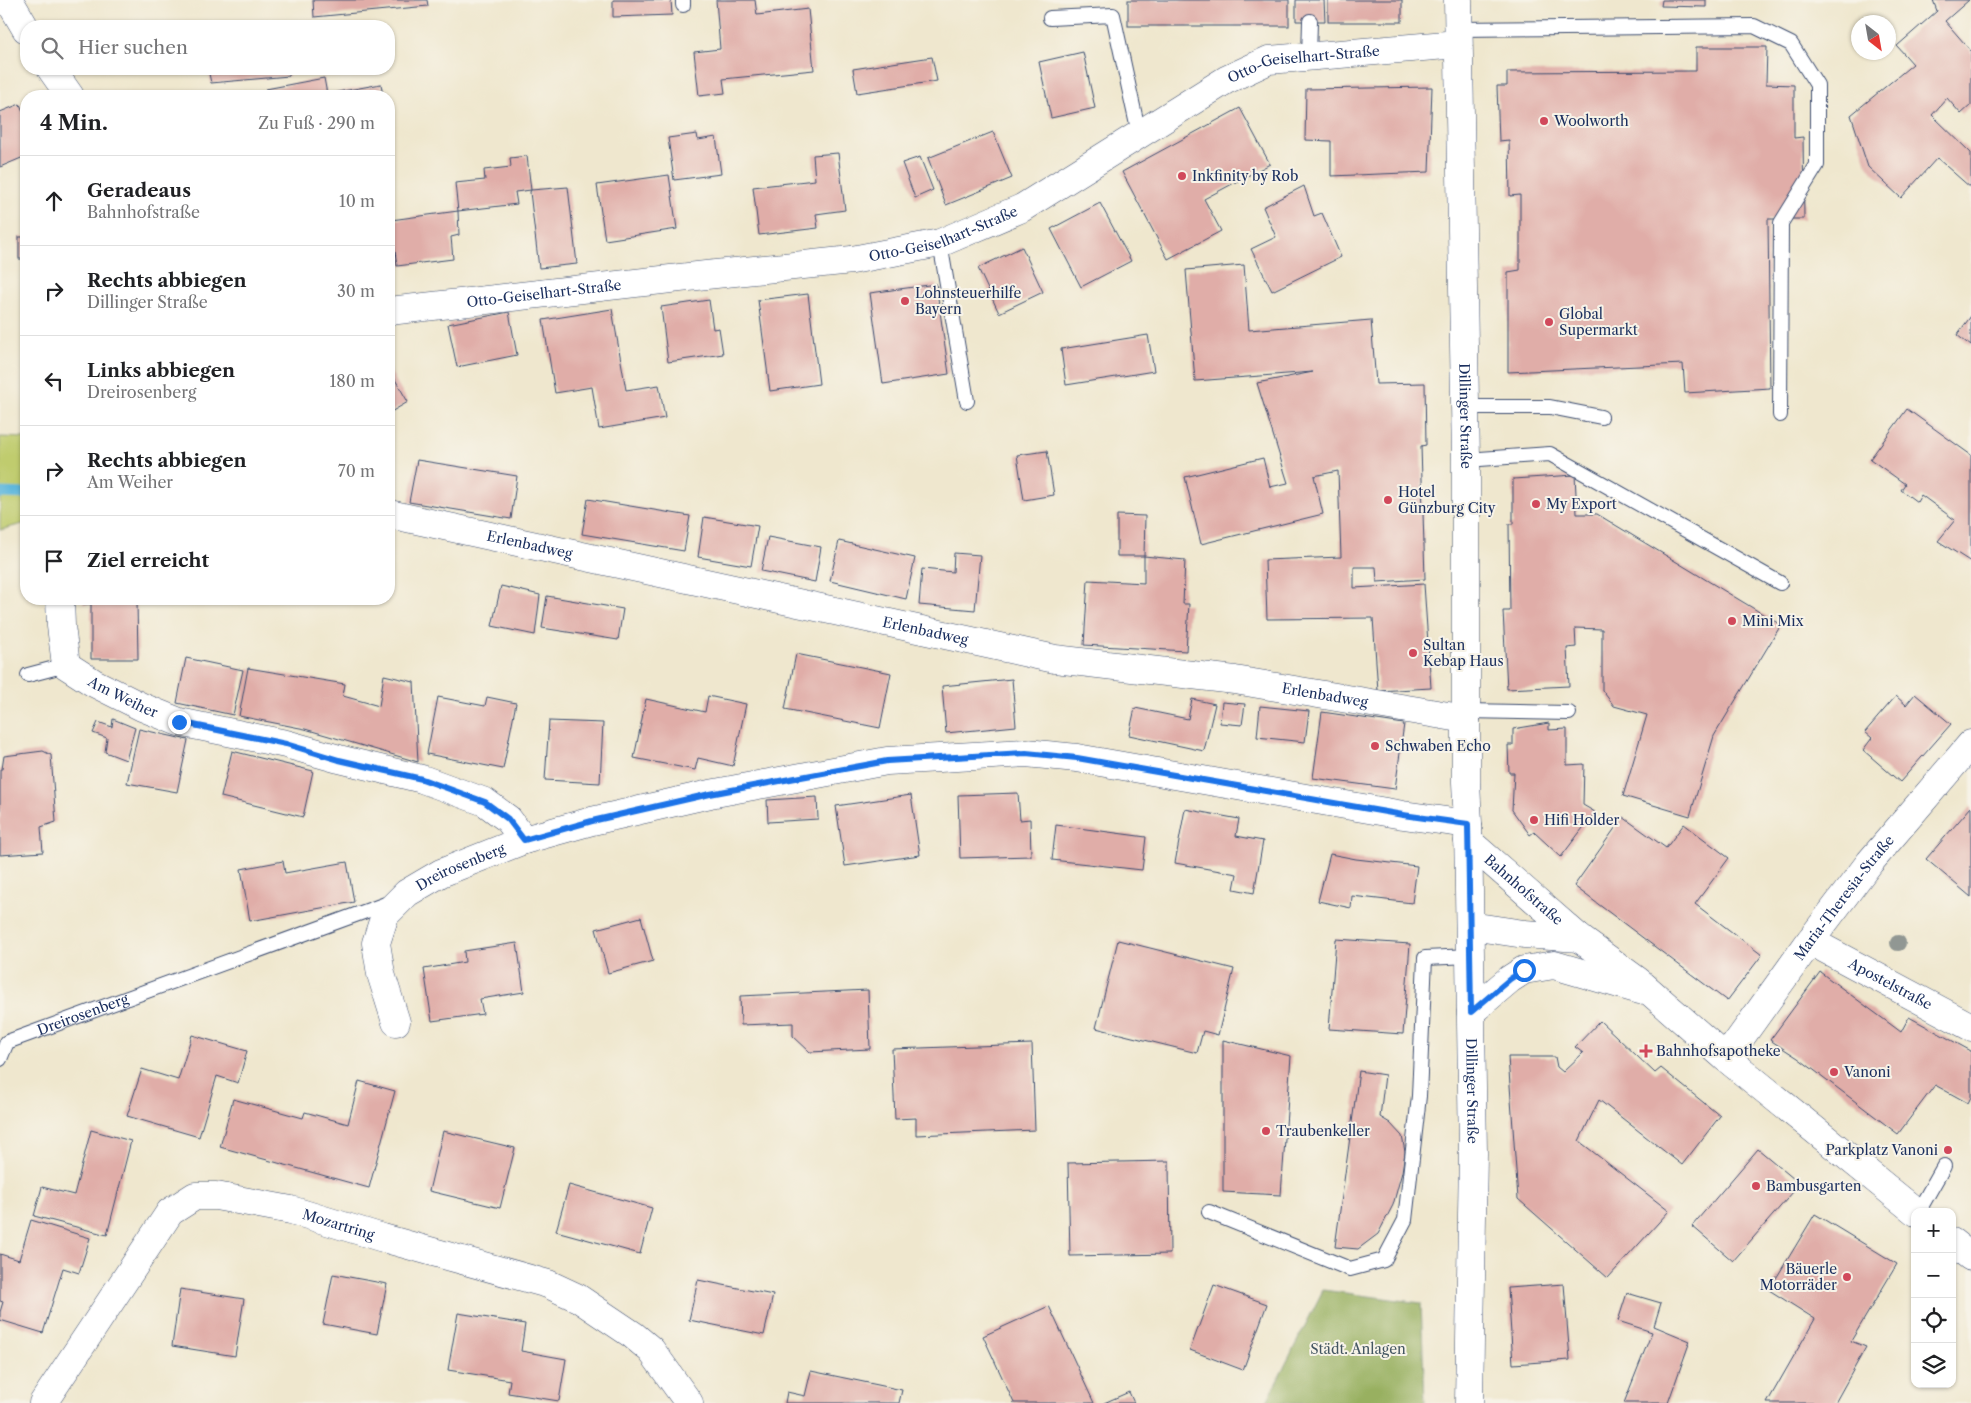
<!DOCTYPE html>
<html lang="de">
<head>
<meta charset="utf-8">
<style>
	:root { --surface:#fff; --page:#f2f2f2; --text:#202124; --muted:#757577; --line:#e0e0e0 }
	body { margin:0; font-family:"Libre Caslon Text",serif; background:var(--page); color:var(--text) }
	.controls { position:absolute; right:15px; bottom:15px; display:grid; overflow:hidden; border-radius:10px; box-shadow:0 1px 4px #0004 }
	.controls button { width:45px; height:45px; display:grid; place-items:center; padding:0; border:0; border-bottom:1px solid var(--line); background:var(--surface); color:var(--text); font:25px sans-serif }
	.compass { position:absolute; left:1851px; top:15px; width:45px; height:45px; border-radius:50%; background:var(--surface); box-shadow:0 1px 4px #0004; rotate:149deg }
	.stop { position:absolute; width:15px; height:15px; margin:-11px; border:4px solid #1a73e8; border-radius:50%; background:#fff }
	.stop.end { background:#1a73e8; border-color:#fff; box-shadow:0 1px 5px #0008 }
	.list { margin:0; padding:0; list-style:none }
	h2 { display:flex; justify-content:space-between; align-items:center; height:65px; margin:0; padding:0 20px; font-size:21px }
	h2 small { font-size:16px; font-weight:400; color:var(--muted) }
	.list li { display:grid; grid-template-columns:32px 1fr auto; gap:15px; align-items:center; box-sizing:border-box; height:90px; padding:0 20px; border-top:1px solid var(--line) }
	.list b { display:block; font-size:19px; white-space:nowrap }
	.list p { margin:0; font-size:16px; white-space:nowrap; color:var(--muted) }
	.list em { font-size:16px; font-style:normal; color:var(--muted) }
	.icon { flex:none; width:28px; height:28px; fill:none; stroke:currentColor; stroke-width:2; stroke-linecap:round; stroke-linejoin:round }
	.map { position:relative; flex:none; width:1971px; height:1403px; overflow:hidden }
	.search { position:absolute; background:var(--surface); box-shadow:0 1px 4px #0004; left:20px; top:20px; width:375px; height:55px; display:flex; align-items:center; gap:12px; box-sizing:border-box; padding:0 18px; border-radius:20px; color:var(--muted); font-size:19px }
	.panel { position:absolute; background:var(--surface); box-shadow:0 1px 4px #0004; left:20px; top:90px; width:375px; height:515px; border-radius:20px }
	.map>svg:first-child { display:block }
</style>
</head>
<body>
<div class="map">
<svg width="1971" height="1403" viewBox="0 0 1971 1403">
	<rect width="100%" height="100%" fill="#f7f3e8"/>
	<filter id="ink" filterUnits="userSpaceOnUse"><feTurbulence type="fractalNoise" baseFrequency=".02" numOctaves="2"/><feDisplacementMap in="SourceGraphic" scale="10" xChannelSelector="R" yChannelSelector="G"/><feConvolveMatrix kernelMatrix="1 2 1 2 8 2 1 2 1" color-interpolation-filters="sRGB"/></filter>
	<filter id="wash" filterUnits="userSpaceOnUse"><feTurbulence type="fractalNoise" baseFrequency=".0096" numOctaves="4" result="noise"/><feDisplacementMap in="SourceGraphic" scale="20" xChannelSelector="R" yChannelSelector="G"/><feGaussianBlur stdDeviation="1.12" result="paint"/><feColorMatrix in="noise" values="0 0 0 0 0 0 0 0 0 0 0 0 0 0 0 0 0 1.4 0 .05"/><feComposite in="paint" operator="in"/></filter>
	<g filter="url(#wash)">
		<rect width="100%" height="100%" fill="#efe7ce"/>
		<!-- green -->
		<path fill="#c0cc6e" stroke="#6e7e66" d="M0,437L26,438V523L0,530Z"/>
		<!-- forest -->
		<path fill="#98b061" stroke="#5a7060" d="M1323,1290L1421,1303L1425,1403H1266Z"/>
		<g fill="none" stroke-linecap="round" stroke-linejoin="round">
			<!-- stream -->
			<path stroke="#5eb7dc" stroke-width="11" d="M0,493L26,494"/>
		</g>
		<g id="blocks">
			<!-- building -->
			<g fill="#e0ada8">
				<path d="M313,0H427L428,6L314,17Z"/>
				<path d="M613,0H671L672,15L613,17Z"/>
				<path d="M716,0H755L757,15L808,9L814,70L723,79L725,93L699,96L694,52L720,49Z"/>
				<rect x="1128" y="0" width="161" height="26"/>
				<path d="M1296,0H1324L1325,21H1296Z"/>
				<rect x="1328" y="0" width="74" height="22"/>
				<path d="M1662,0H1706V7L1661,6Z"/>
				<path d="M1933,0H1969L1945,21L1971,51V105L1961,114L1947,98L1932,115L1971,153V188L1937,158L1901,198L1868,167L1851,115L1913,64L1897,46L1937,11Z"/>
				<path d="M1696,47H1767L1766,84L1794,85V138L1803,137L1804,219H1768L1770,388L1685,393L1683,364L1508,372V272L1520,270V195L1510,196L1509,140L1499,141L1497,86H1507V72L1696,71Z"/>
				<path d="M1083,52L1095,108L1051,118L1039,62Z"/>
				<path d="M932,57L937,81L857,93L853,69Z"/>
				<path d="M208,69H289V76L211,83Z"/>
				<path d="M324,78L327,94L381,84L383,96H267L266,89Z"/>
				<path d="M1432,87L1429,172L1331,176V141L1305,140L1306,89Z"/>
				<path d="M20,104L26,119V156L0,167V112Z"/>
				<path d="M1240,108L1270,164L1204,199L1221,231L1168,259L1122,172Z"/>
				<path d="M993,132L1012,178L946,205L928,158Z"/>
				<path d="M697,134L698,140L716,137L721,174L674,180L668,138Z"/>
				<path d="M838,153L845,210L816,214L818,228L759,235L753,187L815,180L813,155Z"/>
				<path d="M527,156L531,190L515,192L517,204L458,211L455,183L485,180L484,170L511,167L510,158Z"/>
				<path d="M920,157L933,190L915,198L902,163Z"/>
				<path d="M669,175L677,229L605,240L597,185Z"/>
				<path d="M1304,186L1314,216L1322,213L1341,257L1272,291L1251,249L1276,237L1263,207Z"/>
				<path d="M568,187L577,264L539,268L530,192L531,190Z"/>
				<path d="M1100,203L1131,261L1081,287L1051,229Z"/>
				<path d="M458,211L459,235L451,237L453,259L397,266L391,220Z"/>
				<rect x="19" y="237" width="7" height="22"/>
				<path d="M1022,247L1043,292L999,313L978,268Z"/>
				<path d="M1244,265L1249,330L1371,320L1376,384L1425,383L1426,445L1421,446L1425,579L1377,582L1376,567H1354V588L1424,584L1431,688L1378,691L1373,618L1267,619L1265,560L1341,557L1338,471L1314,476L1323,514L1201,544L1185,477L1263,458L1270,487L1288,483L1257,383L1313,372L1195,381L1186,270Z"/>
				<path d="M936,284L949,374L883,384L870,293Z"/>
				<path d="M808,294L819,384L770,391L758,300Z"/>
				<path d="M709,300L713,329L719,328L723,354L668,362L661,307Z"/>
				<path d="M612,309L626,390L659,385L665,418L599,429L592,387L555,393L543,320Z"/>
				<path d="M509,312L517,355L457,367L448,324Z"/>
				<path d="M1971,316V346L1957,335Z"/>
				<path d="M1148,335L1154,371L1066,385L1061,349Z"/>
				<path d="M389,369L408,402L389,413Z"/>
				<path d="M1907,409L1971,455V562L1938,541L1955,520L1921,495L1917,502L1901,490L1905,484L1870,459Z"/>
				<path d="M1047,451L1054,495L1024,500L1017,455Z"/>
				<path d="M417,460L517,476L511,519L409,502Z"/>
				<path d="M1575,475L1577,514H1597L1781,625L1714,736L1690,816L1623,796L1647,715L1614,706L1602,690V629L1575,628L1576,647L1567,648L1569,686L1507,689L1503,611H1510L1509,524H1513V479Z"/>
				<path d="M588,499L690,516L684,551L582,534Z"/>
				<path d="M1117,515L1145,516L1144,556L1185,560L1183,604H1189L1186,651L1084,645L1088,580L1144,583V556H1117Z"/>
				<path d="M704,517L758,526L751,566L698,557Z"/>
				<path d="M768,537L821,547L815,582L761,571Z"/>
				<path d="M839,541L915,558L906,599L830,581Z"/>
				<path d="M954,553L980,555L975,610L919,605L922,569L953,572Z"/>
				<path d="M501,586L540,595L535,635L492,626Z"/>
				<path d="M547,596L623,609L618,640L542,628Z"/>
				<path d="M83,599H131V601H137L138,659H91V604H83Z"/>
				<path d="M796,654L891,673L880,728L785,709Z"/>
				<path d="M186,658L243,670L233,715L177,703Z"/>
				<path d="M248,668L345,684L343,696L379,706L384,675L414,682L418,762L305,729L239,716Z"/>
				<path d="M1012,679L1016,726L946,733L942,686Z"/>
				<path d="M1915,694L1951,724L1900,782L1863,750L1872,738L1865,732L1896,696L1906,705Z"/>
				<path d="M708,696L746,704L733,766L698,758L695,770L634,758L646,699L705,712Z"/>
				<path d="M438,697L485,706L487,697L516,703L503,769L427,754Z"/>
				<path d="M1192,699L1215,704L1204,751L1129,735L1135,708L1188,719Z"/>
				<path d="M1222,702L1245,704L1242,725L1220,723Z"/>
				<path d="M1260,706L1309,711L1305,742L1257,737Z"/>
				<path d="M1322,712L1404,724L1395,789L1313,778Z"/>
				<path d="M113,719L135,728L126,760L105,752L107,738L93,733L98,722L112,727Z"/>
				<path d="M549,721L603,723L600,783L545,780Z"/>
				<path d="M1549,723V730L1567,729V765L1584,764L1583,805L1595,812L1561,857L1534,832L1530,835L1512,810L1514,773H1509L1508,745H1513V729Z"/>
				<path d="M139,729L188,740L177,792L127,783Z"/>
				<path d="M43,751L51,755L56,822L41,827L43,852L0,855V769H2L4,756Z"/>
				<path d="M232,751L313,771L303,817L221,797Z"/>
				<path d="M1018,793L1020,820L1030,819L1031,856L960,858L958,795Z"/>
				<path d="M911,795L920,855L845,866L836,806Z"/>
				<path d="M817,797L818,819L768,822L767,800Z"/>
				<path d="M1971,807V897L1926,859Z"/>
				<path d="M1185,809L1239,819L1236,836L1263,841L1254,893L1234,889L1237,874L1175,863Z"/>
				<path d="M1623,817L1666,848L1684,824L1729,858L1695,904L1762,955L1727,1001L1574,886Z"/>
				<path d="M1056,825L1146,837L1142,870L1052,860Z"/>
				<path d="M1330,854L1356,859L1417,866L1412,903L1352,896L1351,908L1318,901Z"/>
				<path d="M283,861L285,873L347,862L354,902L250,921L241,869Z"/>
				<path d="M641,917L653,961L608,973L596,929Z"/>
				<path d="M1336,939L1410,944L1403,1034L1329,1029Z"/>
				<path d="M1118,940L1234,969L1218,1035L1203,1031L1197,1053L1096,1028Z"/>
				<path d="M517,943L524,992L480,999L483,1014L432,1021L424,969L465,962L464,951Z"/>
				<path d="M1820,972L1901,1032L1909,1017L1971,1051V1097L1968,1103L1935,1085L1898,1134L1798,1058L1770,1040Z"/>
				<path d="M868,990L870,1049L810,1052L793,1036V1023L741,1025L740,996Z"/>
				<path d="M1600,1021L1655,1073L1661,1068L1720,1116L1682,1165L1599,1100L1579,1141L1669,1211L1608,1278L1518,1199L1508,1057H1555L1557,1067L1563,1072L1583,1053L1575,1047Z"/>
				<path d="M192,1035L247,1051L238,1083L217,1076L199,1137L127,1116L142,1069L178,1080Z"/>
				<path d="M1223,1040L1291,1056L1281,1195L1223,1192Z"/>
				<path d="M1032,1044L1035,1130L916,1135V1118L895,1119L892,1049Z"/>
				<path d="M1359,1071L1385,1075L1380,1117L1390,1123L1402,1136L1405,1152L1402,1172L1393,1205L1378,1234L1358,1249L1335,1247Z"/>
				<path d="M359,1081L395,1091L369,1188L220,1147L233,1099L303,1118L305,1112L348,1124Z"/>
				<path d="M91,1130L131,1141L107,1235L34,1216L42,1187L74,1195Z"/>
				<path d="M443,1131L515,1148L500,1208L429,1191Z"/>
				<path d="M1758,1149L1800,1184L1733,1261L1692,1226Z"/>
				<path d="M1169,1161L1170,1254L1070,1256L1068,1163Z"/>
				<path d="M569,1185L652,1208L640,1254L556,1231Z"/>
				<path d="M1815,1214L1897,1264L1851,1341L1866,1347L1835,1403H1767L1815,1319L1769,1290Z"/>
				<path d="M31,1220L90,1238L79,1273L63,1268L43,1333L0,1320V1312L3,1302L0,1301V1254L19,1260Z"/>
				<path d="M333,1274L387,1284L377,1334L323,1324Z"/>
				<path d="M698,1280L773,1295L764,1335L689,1320Z"/>
				<path d="M1564,1284L1570,1360L1513,1364L1508,1288Z"/>
				<path d="M1214,1285L1267,1304L1243,1370L1190,1350Z"/>
				<path d="M180,1289L244,1299L235,1356L172,1346Z"/>
				<path d="M1627,1293L1661,1303L1654,1326L1690,1341L1668,1403H1624L1652,1332L1618,1321Z"/>
				<path d="M1049,1306L1094,1403H1014L983,1336Z"/>
				<path d="M458,1313L525,1324L521,1351L566,1359L559,1401L508,1393L510,1380L448,1370Z"/>
				<path d="M811,1371L902,1390L899,1403H785L787,1392L805,1396Z"/>
				<path d="M1129,1392L1134,1403H1104Z"/>
			</g>
		</g>
	</g>
	<g filter="url(#ink)">
		<use href="#blocks" fill-opacity="0" stroke="#3b4b6f" stroke-width="1"/>
		<g fill="none" stroke-linecap="round" stroke-linejoin="round">
			<defs>
				<g id="service">
					<path d="M683,0V5"/>
					<path d="M1050,18L1113,15L1139,134"/>
					<path d="M1458,29L1754,26L1791,44L1817,85V165L1781,223L1780,415"/>
					<path d="M1309,57L1310,21"/>
					<path d="M940,243L967,401"/>
					<path d="M1465,407H1550L1601,417"/>
					<path d="M1466,460L1550,454L1780,583"/>
					<path d="M28,675L66,665"/>
					<path d="M1466,711L1569,713"/>
					<path id="s1" d="M0,1059L7,1042L391,902"/>
					<path d="M1209,1212L1350,1269L1384,1260L1405,1220L1419,1096L1425,958L1470,956"/>
					<path d="M1918,1212L1944,1166"/>
				</g>
				<g id="minor">
					<path d="M9,0L26,29"/>
					<path d="M51,69L70,96"/>
					<path id="s2" d="M389,311L706,275L852,260L940,243L1022,208L1226,80L1269,60L1458,44"/>
					<path id="s3" d="M389,514L1055,659L1235,680L1466,719"/>
					<path id="s4" d="M60,599L61,626L66,665L94,683L142,707L179,722L286,744L339,759L422,779L485,802L508,819L524,840"/>
					<path id="s5" d="M1468,841L1579,938L1638,981L1726,1058L1916,1212"/>
					<path d="M1470,926L1524,934L1579,938"/>
					<path id="s6" d="M1810,941L1971,1027"/>
					<path d="M1471,1012L1510,979L1524,970L1554,965L1640,990"/>
					<path id="s7" d="M396,1022L381,974L376,943L385,915L407,893L441,873L524,840L592,821L710,794L887,761L1026,753L1077,758L1403,815L1468,824"/>
					<path id="s8" d="M1726,1058L1810,941L1870,862L1971,744"/>
					<path d="M1952,1242L1971,1257"/>
					<path id="s9" d="M43,1403L170,1212L195,1196H216L291,1210L383,1238L548,1284L578,1298L633,1335L651,1350L689,1403"/>
				</g>
				<g id="tertiary">
					<path id="s10" d="M1458,0L1466,460V782L1468,824L1473,1153L1469,1403"/>
				</g>
			</defs>
			<!-- service casing -->
			<use href="#service" stroke="#3b4b6f" stroke-width="16"/>
			<!-- minor casing -->
			<use href="#minor" stroke="#3b4b6f" stroke-width="29"/>
			<!-- tertiary casing -->
			<use href="#tertiary" stroke="#3b4b6f" stroke-width="29"/>
			<!-- service -->
			<use href="#service" stroke="#fff" stroke-width="14"/>
			<!-- minor -->
			<use href="#minor" stroke="#fff" stroke-width="28"/>
			<!-- tertiary -->
			<use href="#tertiary" stroke="#fff" stroke-width="28"/>
		</g>
		<!-- trees -->
		<circle fill="#919793" cx="1898" cy="943" r="8"/>
	</g>
	<g fill="none" stroke-linecap="round" stroke-linejoin="round" filter="url(#ink)">
		<!-- route -->
		<path stroke="#1a73e8" stroke-width="6" d="M179,722L286,744L339,760L422,779L485,802L508,819L524,840L592,821L710,794L887,761L1026,753L1077,758L1403,815L1468,824L1471,1012L1510,979L1524,970"/>
	</g>
	<!-- markers -->
	<g fill="#d1495b" stroke="#f7f3e8" stroke-width="2">
		<circle cx="1544" cy="121" r="5"/>
		<circle cx="1182" cy="176" r="5"/>
		<circle cx="905" cy="301" r="5"/>
		<circle cx="1549" cy="322" r="5"/>
		<circle cx="1388" cy="500" r="5"/>
		<circle cx="1536" cy="504" r="5"/>
		<circle cx="1732" cy="621" r="5"/>
		<circle cx="1413" cy="653" r="5"/>
		<circle cx="1375" cy="746" r="5"/>
		<circle cx="1534" cy="820" r="5"/>
		<path d="M1643.5 1043.5h5v5h5v5h-5v5h-5v-5h-5v-5h5z"/>
		<circle cx="1834" cy="1072" r="5"/>
		<circle cx="1266" cy="1131" r="5"/>
		<circle cx="1948" cy="1150" r="5"/>
		<circle cx="1756" cy="1186" r="5"/>
		<circle cx="1847" cy="1277" r="5"/>
	</g>
	<g text-anchor="middle" dominant-baseline="central" stroke-width="4" stroke-linejoin="round" paint-order="stroke">
		<!-- street labels -->
		<g font-size="14" fill="#1b2f5e" stroke="#f7f3e8">
			<text stroke="none"><textPath href="#s2" startOffset="966">Otto-Geiselhart-Straße</textPath></text>
			<text stroke="none"><textPath href="#s2" startOffset="561">Otto-Geiselhart-Straße</textPath></text>
			<text stroke="none"><textPath href="#s2" startOffset="156">Otto-Geiselhart-Straße</textPath></text>
			<text stroke="none"><textPath href="#s10" startOffset="416">Dillinger Straße</textPath></text>
			<text stroke="none"><textPath href="#s3" startOffset="144">Erlenbadweg</textPath></text>
			<text stroke="none"><textPath href="#s3" startOffset="549">Erlenbadweg</textPath></text>
			<text stroke="none"><textPath href="#s3" startOffset="954">Erlenbadweg</textPath></text>
			<text stroke="none"><textPath href="#s4" startOffset="132">Am Weiher</textPath></text>
			<text stroke="none"><textPath href="#s7" startOffset="202">Dreirosenberg</textPath></text>
			<text stroke="none"><textPath href="#s5" startOffset="74">Bahnhofstraße</textPath></text>
			<text stroke="none"><textPath href="#s8" startOffset="199">Maria-Theresia-Straße</textPath></text>
			<text stroke="none"><textPath href="#s6" startOffset="91">Apostelstraße</textPath></text>
			<text stroke="none"><textPath href="#s1" startOffset="99">Dreirosenberg</textPath></text>
			<text stroke="none"><textPath href="#s10" startOffset="1091">Dillinger Straße</textPath></text>
			<text stroke="none"><textPath href="#s9" startOffset="406">Mozartring</textPath></text>
		</g>
		<!-- poi labels -->
		<g font-size="14" fill="#1b2f5e" stroke="#f7f3e8" text-anchor="start">
			<text x="1554" y="121">Woolworth</text>
			<text x="1192" y="176">Inkfinity by Rob</text>
			<text x="915" y="293">Lohnsteuerhilfe<tspan x="915" dy="16">Bayern</tspan></text>
			<text x="1559" y="314">Global<tspan x="1559" dy="16">Supermarkt</tspan></text>
			<text x="1398" y="492">Hotel<tspan x="1398" dy="16">Günzburg City</tspan></text>
			<text x="1546" y="504">My Export</text>
			<text x="1742" y="621">Mini Mix</text>
			<text x="1423" y="645">Sultan<tspan x="1423" dy="16">Kebap Haus</tspan></text>
			<text x="1385" y="746">Schwaben Echo</text>
			<text x="1544" y="820">Hifi Holder</text>
			<text x="1656" y="1051">Bahnhofsapotheke</text>
			<text x="1844" y="1072">Vanoni</text>
			<text x="1276" y="1131">Traubenkeller</text>
			<text x="1938" y="1150" text-anchor="end">Parkplatz Vanoni</text>
			<text x="1766" y="1186">Bambusgarten</text>
			<text x="1837" y="1269" text-anchor="end">Bäuerle<tspan x="1837" dy="16">Motorräder</tspan></text>
		</g>
		<!-- park labels -->
		<g font-size="14" fill="#445662" stroke="#f7f3e8">
			<text x="1358" y="1349">Städt. Anlagen</text>
		</g>
	</g>
</svg>
<div class="controls">
<button>+</button>
<button>−</button>
<button><svg class="icon" aria-label="locate" viewBox="0 0 24 24"><circle cx="12" cy="12" r="6"/><path d="M12 2v4M12 18v4M2 12h4M18 12h4"/></svg></button>
<button><svg class="icon" aria-label="layers" viewBox="0 0 24 24"><path d="M12 4l9 5-9 5-9-5zM3 14l9 5 9-5"/></svg></button>
</div>
<svg class="compass" viewBox="-18 -18 36 36"><path d="M0-13l5 13h-10z" fill="#e53935"/><path d="M0 13l5-13h-10z" fill="#757577"/></svg>
<div class="stop" style="left:1524px;top:970px"></div>
<div class="stop end" style="left:179px;top:722px"></div>
<div class="search"><svg class="icon" aria-label="search" viewBox="0 0 24 24"><circle cx="10" cy="10" r="6"/><path d="M15 15l6 6"/></svg>Hier suchen</div>
<section class="panel">
<h2>4 Min.<small>Zu Fuß · 290 m</small></h2>
<ul class="list">
<li><svg class="icon" aria-label="ahead" viewBox="0 0 24 24"><path d="M12 20V5M6 11l6-6 6 6"/></svg><div><b>Geradeaus</b><p>Bahnhofstraße</p></div><em>10 m</em></li>
<li><svg class="icon" aria-label="right" viewBox="0 0 24 24"><path d="M7 20v-9h11M14 6l5 5-5 5"/></svg><div><b>Rechts abbiegen</b><p>Dillinger Straße</p></div><em>30 m</em></li>
<li><svg class="icon" aria-label="left" viewBox="0 0 24 24"><path d="M17 20v-9H6M10 6l-5 5 5 5"/></svg><div><b>Links abbiegen</b><p>Dreirosenberg</p></div><em>180 m</em></li>
<li><svg class="icon" aria-label="right" viewBox="0 0 24 24"><path d="M7 20v-9h11M14 6l5 5-5 5"/></svg><div><b>Rechts abbiegen</b><p>Am Weiher</p></div><em>70 m</em></li>
<li><svg class="icon" aria-label="arrive" viewBox="0 0 24 24"><path d="M6 21V4h12l-3 4 3 4H6"/></svg><div><b>Ziel erreicht</b></div></li>
</ul>
</section>
</div>
</body>
</html>
